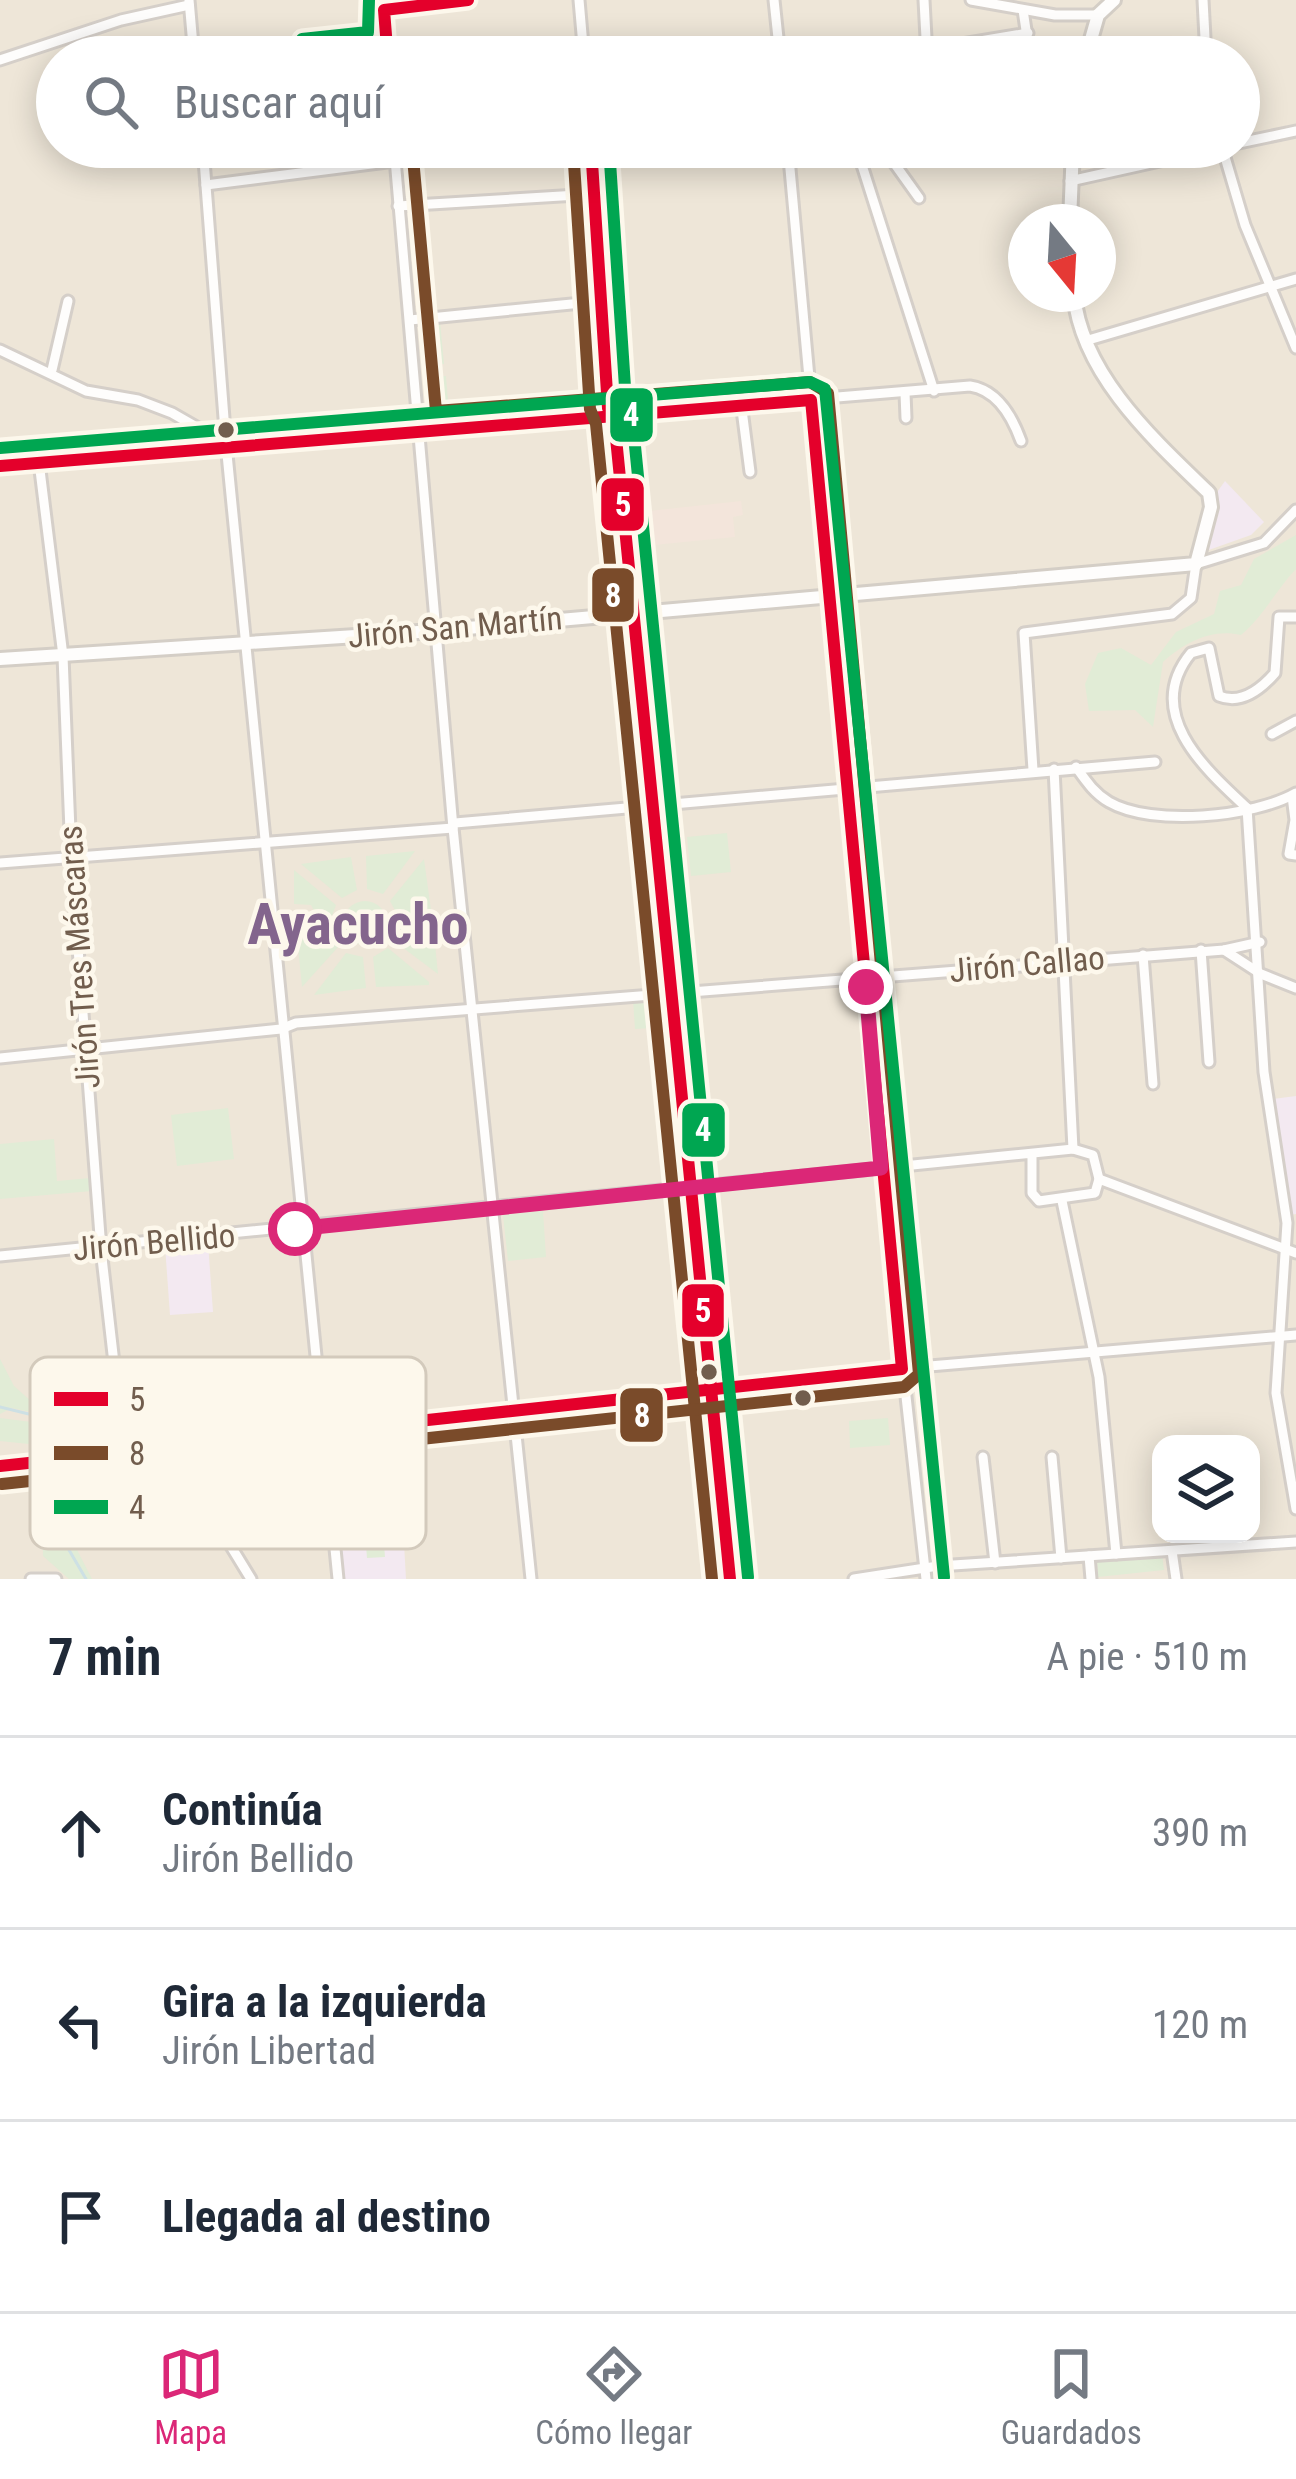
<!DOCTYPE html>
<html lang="es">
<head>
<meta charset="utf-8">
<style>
	:root { --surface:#fff; --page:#f6f6f7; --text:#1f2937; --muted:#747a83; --line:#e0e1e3; --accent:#db2777 }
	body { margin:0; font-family:"Roboto Condensed",sans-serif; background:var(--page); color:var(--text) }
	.controls { position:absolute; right:36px; bottom:36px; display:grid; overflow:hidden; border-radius:24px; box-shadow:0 6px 30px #0003 }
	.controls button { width:108px; height:108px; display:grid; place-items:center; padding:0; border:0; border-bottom:3px solid var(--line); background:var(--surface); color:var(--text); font:60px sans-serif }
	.compass { position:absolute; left:1008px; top:204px; width:108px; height:108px; border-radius:50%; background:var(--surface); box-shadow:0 6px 30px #0003; rotate:162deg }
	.stop { position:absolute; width:36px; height:36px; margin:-27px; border:9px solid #db2777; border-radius:50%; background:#fff }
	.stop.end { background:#db2777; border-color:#fff; box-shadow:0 3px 12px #0008 }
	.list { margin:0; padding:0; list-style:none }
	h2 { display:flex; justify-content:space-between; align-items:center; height:156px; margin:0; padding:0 48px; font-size:51px }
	h2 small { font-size:39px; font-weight:400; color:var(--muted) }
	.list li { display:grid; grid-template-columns:78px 1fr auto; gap:36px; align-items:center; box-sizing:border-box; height:192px; padding:0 48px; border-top:3px solid var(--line) }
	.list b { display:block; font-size:45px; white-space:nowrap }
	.list p { margin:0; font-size:39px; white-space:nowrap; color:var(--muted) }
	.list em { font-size:39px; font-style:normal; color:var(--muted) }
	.icon { flex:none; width:66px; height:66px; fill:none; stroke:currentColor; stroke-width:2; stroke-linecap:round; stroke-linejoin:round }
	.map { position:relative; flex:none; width:1296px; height:1579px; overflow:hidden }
	.search { position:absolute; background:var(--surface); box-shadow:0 6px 30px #0003; left:36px; right:36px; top:36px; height:132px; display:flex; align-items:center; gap:30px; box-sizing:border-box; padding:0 42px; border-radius:66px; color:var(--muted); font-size:45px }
	.sheet { height:732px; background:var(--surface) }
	nav { display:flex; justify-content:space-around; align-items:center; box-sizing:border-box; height:168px; border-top:3px solid var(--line); background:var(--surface); font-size:33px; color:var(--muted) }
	nav a { display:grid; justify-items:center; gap:6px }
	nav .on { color:var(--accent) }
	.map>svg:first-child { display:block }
</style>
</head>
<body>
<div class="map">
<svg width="1296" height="1579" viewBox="0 0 1296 1579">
	<rect width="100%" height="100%" fill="#f6f2ea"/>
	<!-- residential -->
	<path fill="#eee6d8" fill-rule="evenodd" d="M0,0H1296V1579H0ZM57,57H1239V147H57ZM1026,222H1098V294H1026ZM1161,1444H1251V1534H1161Z"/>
	<!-- commercial -->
	<path fill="#f3e5db" d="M741,501L743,515L733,517L735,537L633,547L630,513Z"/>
	<!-- education -->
	<g fill="#f3e9f1">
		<path d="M1225,481L1264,522L1251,535L1203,552L1215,495Z"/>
		<path d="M1296,1096V1214L1290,1215L1273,1099Z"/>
		<path d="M208,1243L213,1312L170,1315L165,1246Z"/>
		<path d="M401,1490L406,1579H342L333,1496Z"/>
	</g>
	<!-- green -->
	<g fill="#e1ecd6">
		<path d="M440,321L444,364L429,365L425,322Z"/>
		<path d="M446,376L449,413L433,414L430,377Z"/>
		<path d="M1296,535V569C1275,591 1264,616 1241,635C1212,628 1185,642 1163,662L1153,727L1135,710L1089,711L1085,684L1098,653L1121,648L1151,665L1176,632L1214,614L1220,591L1241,585L1254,559Z"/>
		<path d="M727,833L731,872L691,876L687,837Z"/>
		<path d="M415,851L383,894L367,889L366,856Z"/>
		<path d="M351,857L357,890L342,898L301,864Z"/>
		<path d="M424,859L431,910L398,916L390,901Z"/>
		<path d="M294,870L336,905L330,921L320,922L311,905L294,904Z"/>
		<circle cx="365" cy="923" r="22"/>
		<path d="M409,924L417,942L435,944L438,974L394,941L399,925Z"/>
		<path d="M331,931L339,946L302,987L297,937Z"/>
		<path d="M388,948L429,982V985L376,987L373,957Z"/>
		<path d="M346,953L363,957L366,988L314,995Z"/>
		<path d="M668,998L671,1027L635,1029L633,1000Z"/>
		<path d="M228,1108L234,1159L177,1166L171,1115Z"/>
		<path d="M54,1139L57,1181L90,1178L92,1191L0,1199V1144Z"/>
		<path d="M543,1211L546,1257L508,1261L503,1215Z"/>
		<path d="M0,1359L14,1386L32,1402L52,1405L73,1446L55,1447L44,1415L12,1408L0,1414Z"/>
		<path d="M0,1418L31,1422L29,1444L0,1441Z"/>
		<path d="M888,1418L890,1445L850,1448L849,1421Z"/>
		<path d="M42,1500L55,1530L73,1542L92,1579H69L43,1556Z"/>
		<path d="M382,1519L385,1557L367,1558L364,1520Z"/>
		<path d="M1162,1553L1164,1570L1098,1577L1097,1560Z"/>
	</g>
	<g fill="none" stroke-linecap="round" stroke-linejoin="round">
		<!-- stream -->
		<g stroke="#cde0e4" stroke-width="3">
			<path d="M0,1407L41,1417L53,1435L56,1464"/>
			<path d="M57,1469L55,1498L45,1509L86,1579"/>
		</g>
		<defs>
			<g id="street">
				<path d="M189,0L194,57"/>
				<path d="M384,0L387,57"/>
				<path d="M579,0L584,57"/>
				<path d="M774,0L780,57"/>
				<path d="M924,0L927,57"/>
				<path d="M971,0L1055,15H1098"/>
				<path d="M1203,0L1206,57"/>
				<path d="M384,10L468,0"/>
				<path d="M1023,10L1030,57"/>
				<path d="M926,50L1028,33"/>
				<path d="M304,57L387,48"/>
				<path d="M0,60L121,20L189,5"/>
				<path d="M1239,143L1296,131"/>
				<path d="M203,147L226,444L338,1579"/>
				<path d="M394,147L453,828L531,1579"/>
				<path d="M591,147L608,408L614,418L730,1579"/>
				<path d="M788,147L881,1168L926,1579"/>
				<path d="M1222,147L1245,225L1296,348"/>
				<path d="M884,149L919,198"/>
				<path d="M885,151L861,162L934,391"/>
				<path d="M157,157L203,148"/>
				<path d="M592,157L752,147"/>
				<path d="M1070,181L1223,147"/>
				<path d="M206,185L395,161"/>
				<path d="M398,206L594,194"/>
				<path d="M410,320L602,301"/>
				<path d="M1085,341L1296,279"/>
				<path d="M0,350L86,391L138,400L172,413L226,444"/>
				<path d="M52,370L68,301"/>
				<path d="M905,393L906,418"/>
				<path d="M741,402L750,472"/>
				<path d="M39,462L63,656L71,856L101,1249L124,1451"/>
				<path d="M0,466L970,386C997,390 1012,416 1021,441"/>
				<path d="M1272,734L1296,721"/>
				<path d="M1076,767C1086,781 1094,793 1109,802C1152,827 1254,817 1296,793"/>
				<path d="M1054,769L1073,1149"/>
				<path d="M1033,770L1024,633L1172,614L1191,598L1196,564L1264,543L1296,510"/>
				<path d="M1292,796L1295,820L1289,854L1296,855"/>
				<path d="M1247,808L1264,1072L1287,1223L1276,1393L1296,1509"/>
				<path d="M1247,808C1205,769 1142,713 1191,653L1209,648L1219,696C1241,705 1261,689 1275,673L1279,617H1296"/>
				<path d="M455,823L1155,762"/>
				<path d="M0,863L453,828"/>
				<path d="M1201,950L1209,1062"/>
				<path d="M1224,950L1261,974L1296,988"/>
				<path d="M1143,955L1153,1084"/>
				<path d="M0,1058L281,1029L296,1023L1224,950L1260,942"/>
				<path d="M1099,1179L1296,1253"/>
				<path d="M1062,1201L1099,1377L1116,1554"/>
				<path d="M0,1256L1073,1149L1093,1155L1099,1179L1095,1193L1039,1201L1032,1193V1154"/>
				<path d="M169,1445L251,1579"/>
				<path d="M983,1457L995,1563"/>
				<path d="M1052,1457L1061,1558"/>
				<path d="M0,1466L906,1368L1296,1335"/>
				<path d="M1172,1551L1176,1579"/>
				<path d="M1089,1556L1091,1579"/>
				<path d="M31,1579H56"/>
				<path d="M854,1579L938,1566L1296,1542"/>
			</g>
			<g id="secondary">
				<path d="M1086,57L1098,15L1114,0"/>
				<path d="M1070,222L1073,147"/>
				<path d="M0,659L434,631L1196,564L1211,507L1209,493C1154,440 1081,374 1074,294"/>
			</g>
		</defs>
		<!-- street casing -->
		<use href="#street" stroke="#d5cfc9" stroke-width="15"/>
		<!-- secondary casing -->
		<use href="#secondary" stroke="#d4cec6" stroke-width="18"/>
		<!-- street -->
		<use href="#street" stroke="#fefdfc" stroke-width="9"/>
		<!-- secondary -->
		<use href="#secondary" stroke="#fefdfc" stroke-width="12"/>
		<defs>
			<g id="bus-1">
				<path d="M304,57L387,48L384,10L468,0"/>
				<path d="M591,147L608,408L614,418L730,1579"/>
				<path d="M0,466L811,400L902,1369L0,1466"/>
			</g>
			<g id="bus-2">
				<path d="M573,148L590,409L596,424L712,1579"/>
				<path d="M2,1484L904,1387L919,1374L828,393L810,382L436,411L412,147"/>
			</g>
			<g id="bus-3">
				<path d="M302,39L368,32L369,0"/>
				<path d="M609,147L626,402L632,416L748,1577"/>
				<path d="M0,448L810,382L825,389L944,1577"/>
			</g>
		</defs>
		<!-- bus-1 casing -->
		<use href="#bus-1" stroke="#fdf8ec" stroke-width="21"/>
		<!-- bus-2 casing -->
		<use href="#bus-2" stroke="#fdf8ec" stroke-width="21"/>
		<!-- bus-3 casing -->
		<use href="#bus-3" stroke="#fdf8ec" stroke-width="21"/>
		<!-- bus-1 -->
		<use href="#bus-1" stroke="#e4002b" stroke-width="12"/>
		<!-- bus-2 -->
		<use href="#bus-2" stroke="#7a4b2a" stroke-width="12"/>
		<!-- bus-3 -->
		<use href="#bus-3" stroke="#00a651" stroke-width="12"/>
	</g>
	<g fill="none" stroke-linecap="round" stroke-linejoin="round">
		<!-- route -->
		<path stroke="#db2777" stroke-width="15" d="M295,1229L881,1168L866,987"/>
	</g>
	<!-- markers -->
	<g fill="#715d4d" stroke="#fdf8ec" stroke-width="4.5">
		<circle cx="226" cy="430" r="10"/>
		<circle cx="709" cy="1372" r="10"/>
		<circle cx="803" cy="1398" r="10"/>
	</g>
	<g text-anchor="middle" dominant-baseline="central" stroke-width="9" stroke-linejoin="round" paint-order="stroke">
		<!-- street labels -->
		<g font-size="33" fill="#715d4d" stroke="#fdf8ec">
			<text transform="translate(455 627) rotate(-5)">Jirón San Martín</text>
			<text transform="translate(79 957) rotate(-94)">Jirón Tres Máscaras</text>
			<text transform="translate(1027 964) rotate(-5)">Jirón Callao</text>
			<text transform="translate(154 1242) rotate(-5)">Jirón Bellido</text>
		</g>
		<!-- town labels -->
		<g font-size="57" font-weight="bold" fill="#83658d" stroke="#fdf8ec">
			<text x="358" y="924">Ayacucho</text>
		</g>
	</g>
	<!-- legend -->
	<rect x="30" y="1357" width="396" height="192" rx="18" fill="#fdf8ec" stroke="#d3cabc" stroke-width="3"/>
	<rect x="54" y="1392" width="54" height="14" fill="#e4002b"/>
	<rect x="54" y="1446" width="54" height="14" fill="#7a4b2a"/>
	<rect x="54" y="1500" width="54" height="14" fill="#00a651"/>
	<g font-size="33" fill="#715d4d">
		<text x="129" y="1411">5</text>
		<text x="129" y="1465">8</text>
		<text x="129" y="1519">4</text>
	</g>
	<g stroke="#fdf8ec" stroke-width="4.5">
		<rect x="608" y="386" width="47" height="58" rx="12" fill="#00a651"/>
		<rect x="599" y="476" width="47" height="57" rx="12" fill="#e4002b"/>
		<rect x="590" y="566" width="46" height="58" rx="12" fill="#7a4b2a"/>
		<rect x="680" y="1101" width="47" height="58" rx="12" fill="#00a651"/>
		<rect x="680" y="1282" width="46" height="57" rx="12" fill="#e4002b"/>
		<rect x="618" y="1386" width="47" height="58" rx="12" fill="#7a4b2a"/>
	</g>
	<g font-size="33" text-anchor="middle" font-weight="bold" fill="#fff">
		<text x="631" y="426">4</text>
		<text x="623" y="516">5</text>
		<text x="613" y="607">8</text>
		<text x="703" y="1141">4</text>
		<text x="703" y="1322">5</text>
		<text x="642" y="1427">8</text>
	</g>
</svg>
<div class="controls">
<button><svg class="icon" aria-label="layers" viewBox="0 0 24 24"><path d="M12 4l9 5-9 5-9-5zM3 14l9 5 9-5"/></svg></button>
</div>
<svg class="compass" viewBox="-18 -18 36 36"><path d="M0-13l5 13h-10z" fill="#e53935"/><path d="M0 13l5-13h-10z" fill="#747a83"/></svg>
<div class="stop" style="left:295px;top:1229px"></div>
<div class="stop end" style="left:866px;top:987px"></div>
<div class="search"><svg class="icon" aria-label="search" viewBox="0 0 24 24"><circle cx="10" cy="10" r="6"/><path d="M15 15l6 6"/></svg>Buscar aquí</div>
</div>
<section class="sheet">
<h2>7 min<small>A pie · 510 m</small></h2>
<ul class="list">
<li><svg class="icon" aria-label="ahead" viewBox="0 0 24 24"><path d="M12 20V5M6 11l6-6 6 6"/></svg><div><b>Continúa</b><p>Jirón Bellido</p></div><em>390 m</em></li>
<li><svg class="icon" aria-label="left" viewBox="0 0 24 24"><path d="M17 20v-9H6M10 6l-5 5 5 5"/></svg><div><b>Gira a la izquierda</b><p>Jirón Libertad</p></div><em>120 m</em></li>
<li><svg class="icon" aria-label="arrive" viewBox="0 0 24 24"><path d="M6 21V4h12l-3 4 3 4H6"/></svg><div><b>Llegada al destino</b></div></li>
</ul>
</section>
<nav>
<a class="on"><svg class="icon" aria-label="map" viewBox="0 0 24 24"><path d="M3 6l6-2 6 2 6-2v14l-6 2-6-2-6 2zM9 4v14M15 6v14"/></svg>Mapa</a>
<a><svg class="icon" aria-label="directions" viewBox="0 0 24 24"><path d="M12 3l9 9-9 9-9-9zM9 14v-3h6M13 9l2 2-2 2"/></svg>Cómo llegar</a>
<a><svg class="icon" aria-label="saved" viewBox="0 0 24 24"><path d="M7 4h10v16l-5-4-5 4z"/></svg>Guardados</a>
</nav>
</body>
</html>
